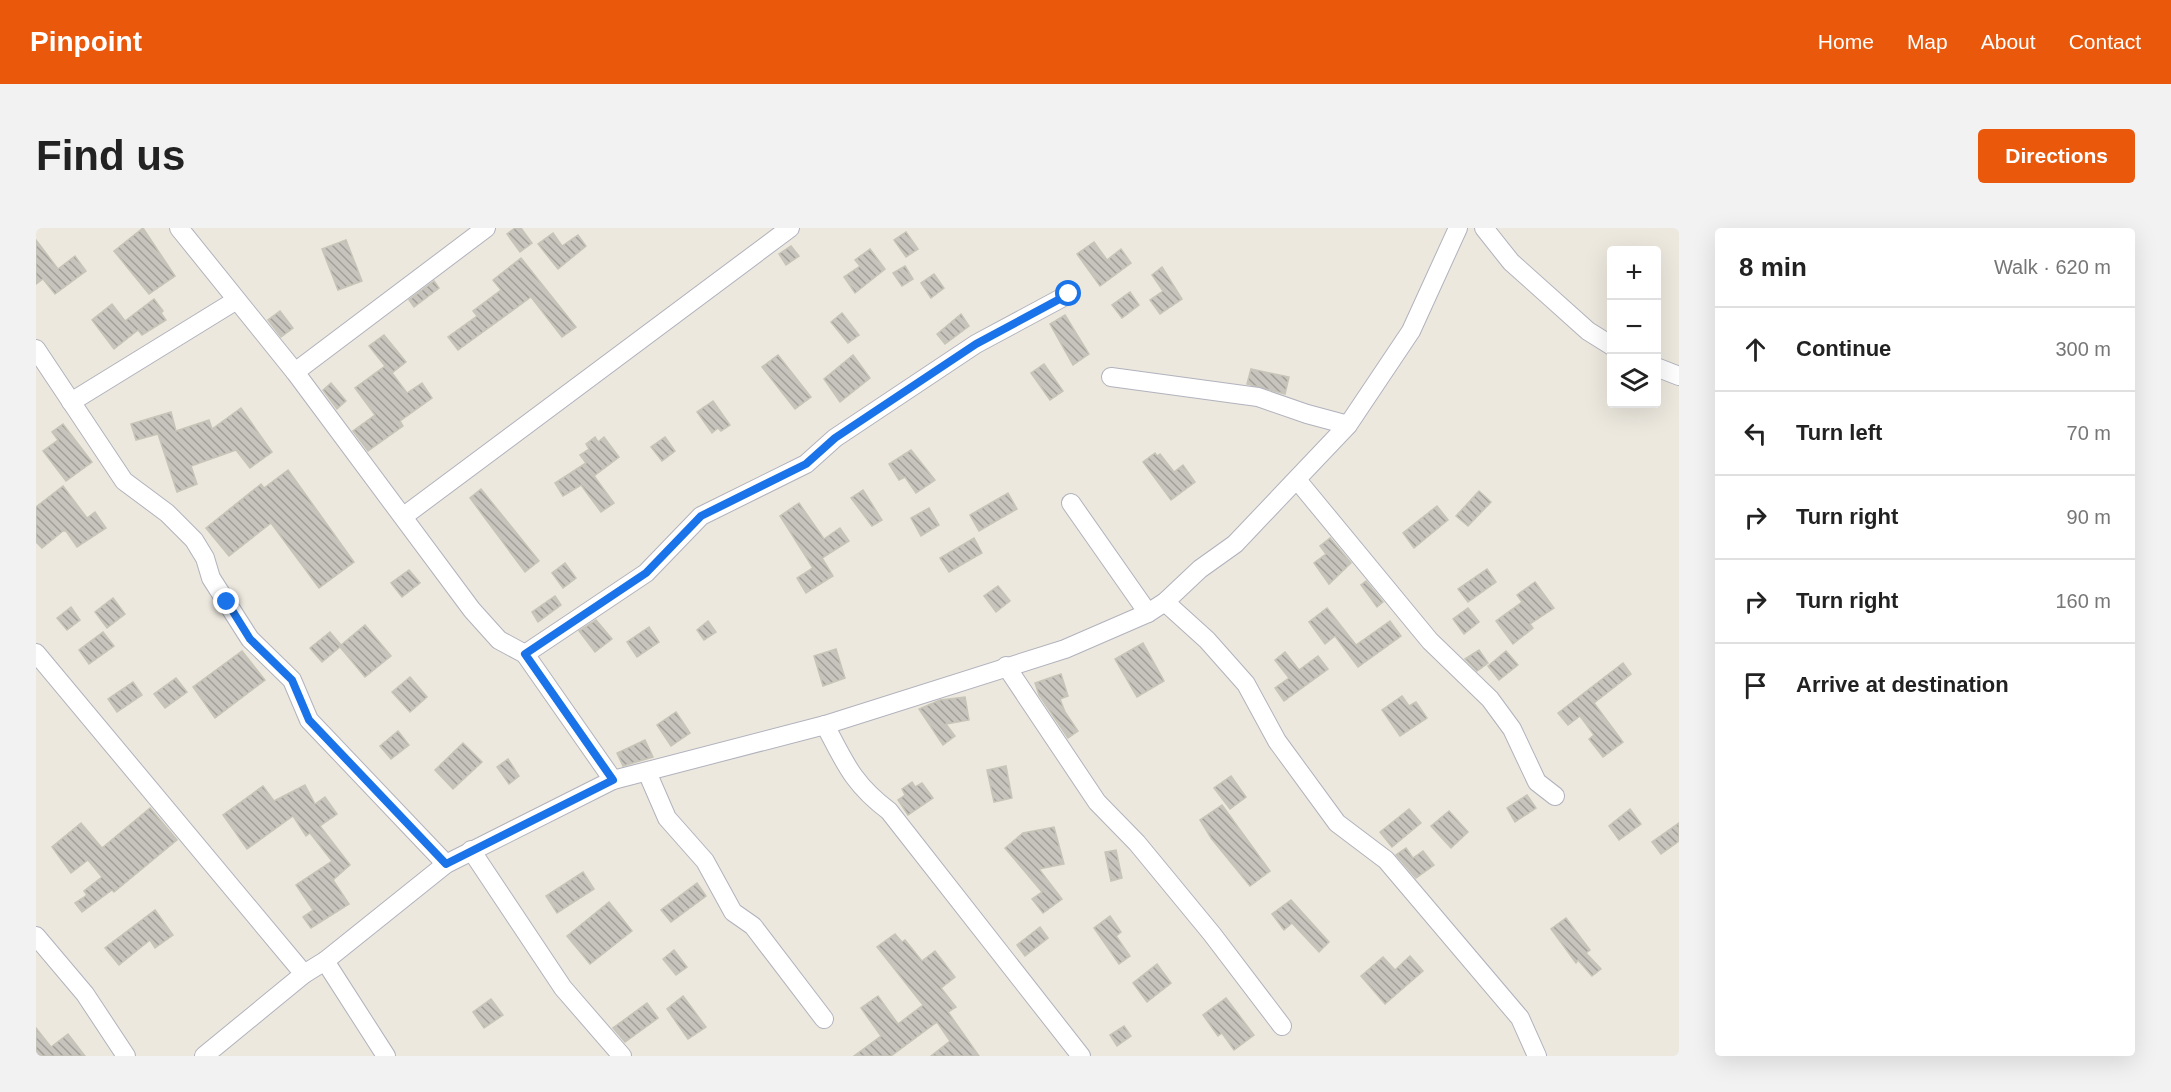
<!DOCTYPE html>
<html lang="en">
<head>
<meta charset="utf-8">
<style>
	:root { --surface:#fff; --page:#f2f2f2; --text:#222; --muted:#767676; --line:#e0e0e0; --accent:#ea580c }
	body { margin:0; font-family:Helvetica,sans-serif; background:var(--page); color:var(--text) }
	.controls { position:absolute; right:18px; top:18px; display:grid; overflow:hidden; border-radius:6px; box-shadow:0 6px 24px #0002 }
	.controls button { width:54px; height:54px; display:grid; place-items:center; padding:0; border:0; border-bottom:2px solid var(--line); background:var(--surface); color:var(--text); font:30px sans-serif }
	.stop { position:absolute; width:18px; height:18px; margin:-14px; border:4px solid #1a73e8; border-radius:50%; background:#fff }
	.stop.end { background:#1a73e8; border-color:#fff; box-shadow:0 2px 6px #0008 }
	.list { margin:0; padding:0; list-style:none }
	h2 { display:flex; justify-content:space-between; align-items:center; height:78px; margin:0; padding:0 24px; font-size:26px }
	h2 small { font-size:20px; font-weight:400; color:var(--muted) }
	.list li { display:grid; grid-template-columns:39px 1fr auto; gap:18px; align-items:center; box-sizing:border-box; height:84px; padding:0 24px; border-top:2px solid var(--line) }
	.list b { display:block; font-size:22px; white-space:nowrap }
	.list em { font-size:20px; font-style:normal; color:var(--muted) }
	.icon { flex:none; width:33px; height:33px; fill:none; stroke:currentColor; stroke-width:2; stroke-linecap:round; stroke-linejoin:round }
	.map { position:relative; flex:none; width:1643px; height:828px; overflow:hidden; border-radius:6px }
	header { display:flex; align-items:center; gap:36px; box-sizing:border-box; height:84px; padding:0 30px; background:var(--accent); color:#fff }
	header strong { font-size:28px }
	nav { display:flex; gap:33px; margin-inline-start:auto; font-size:21px }
	.intro { display:flex; align-items:center; justify-content:space-between; box-sizing:border-box; height:144px; padding:0 36px }
	h1 { margin:0; font-size:42px }
	.button { padding:15px 27px; border-radius:6px; background:var(--accent); color:#fff; font-size:21px; font-weight:700 }
	main { display:flex; gap:36px; padding:0 36px }
	aside { flex:1; background:var(--surface); border-radius:6px; box-shadow:0 6px 24px #0002 }
	.map>svg:first-child { display:block }
</style>
</head>
<body>
<header>
<strong>Pinpoint</strong>
<nav><a>Home</a><a>Map</a><a>About</a><a>Contact</a></nav>
</header>
<div class="intro"><h1>Find us</h1><a class="button">Directions</a></div>
<main>
<div class="map">
<svg width="1643" height="828" viewBox="0 0 1643 828">
	<defs>
		<pattern id="building-back-hatch" width="6" height="6" patternUnits="userSpaceOnUse" patternTransform="scale(1.5)"><rect width="6" height="6" fill="#c7c4bd"/><path d="M-1 5l2 2M0 0l6 6M5-1l2 2" fill="none" stroke="#a29f9a"/></pattern>
	</defs>
	<rect width="100%" height="100%" fill="#ece8de"/>
	<!-- building -->
	<g fill="url(#building-back-hatch)" stroke="#c7c4b8" stroke-width="1.5">
		<path d="M107,0L139,48L113,66L78,23Z"/>
		<path d="M479,0H485L496,15L484,24L471,6Z"/>
		<path d="M870,4L882,21L870,29L858,12Z"/>
		<path d="M517,5L526,18L542,7L550,18L522,41L502,16Z"/>
		<path d="M0,12L22,41L39,28L50,43L19,66L7,51L0,56Z"/>
		<path d="M310,12L326,53L302,62L286,21Z"/>
		<path d="M1058,14L1071,32L1085,21L1095,35L1064,58L1041,26Z"/>
		<path d="M755,18L763,28L750,37L743,26Z"/>
		<path d="M834,21L849,41L819,65L808,49L824,38L819,32Z"/>
		<path d="M485,30L540,99L526,109L495,69L422,122L412,109L441,88L437,83L465,62L457,52Z"/>
		<path d="M869,38L877,51L866,58L857,45Z"/>
		<path d="M1126,39L1146,71L1124,86L1114,72L1127,63L1116,47Z"/>
		<path d="M898,46L908,60L895,70L885,55Z"/>
		<path d="M398,53L403,60L378,79L373,72Z"/>
		<path d="M1094,64L1103,77L1086,90L1076,77Z"/>
		<path d="M118,71L127,83L125,85L130,92L106,107L102,102L78,121L56,92L76,76L89,93Z"/>
		<path d="M244,83L257,100L245,109L232,92Z"/>
		<path d="M806,85L823,107L812,115L795,94Z"/>
		<path d="M925,86L933,98L909,116L901,106Z"/>
		<path d="M1029,87L1053,126L1037,137L1014,96Z"/>
		<path d="M348,107L370,134L356,145L371,165L386,155L396,170L364,193L367,198L332,223L317,203L339,187L319,160L349,138L333,118Z"/>
		<path d="M742,127L775,169L759,181L726,139Z"/>
		<path d="M817,127L834,150L804,174L788,151Z"/>
		<path d="M1008,136L1027,163L1014,172L995,145Z"/>
		<path d="M1215,141L1253,149L1249,166L1211,156Z"/>
		<path d="M295,155L310,173L301,181L287,162Z"/>
		<path d="M677,173L694,197L685,203L682,200L676,205L661,184Z"/>
		<path d="M205,180L236,224L214,240L200,222L155,238L161,256L141,264L122,206L100,212L95,196L135,184L140,203L173,192L176,201Z"/>
		<path d="M27,196L56,234L30,253L7,223L22,212L16,204Z"/>
		<path d="M559,209L562,214L568,209L583,229L558,248L578,275L565,284L545,257L527,268L519,255L550,235L544,227L553,221L550,216Z"/>
		<path d="M629,209L639,223L626,233L615,219Z"/>
		<path d="M875,222L899,252L880,265L869,249L863,252L853,236Z"/>
		<path d="M1119,225L1121,228L1124,226L1138,244L1147,237L1159,254L1135,272L1107,234Z"/>
		<path d="M252,242L318,334L283,360L235,295L193,328L170,300L225,256L228,260Z"/>
		<path d="M27,258L51,290L59,284L70,300L41,319L30,303H27L6,320L0,314V279Z"/>
		<path d="M445,261L503,333L489,344L434,270Z"/>
		<path d="M827,262L846,292L836,298L815,270Z"/>
		<path d="M1443,263L1455,274L1432,298L1420,288Z"/>
		<path d="M972,265L981,281L943,303L934,287Z"/>
		<path d="M763,275L788,311L804,300L813,313L786,330L797,348L770,365L761,350L777,340L744,288Z"/>
		<path d="M1401,278L1412,292L1378,320L1367,305Z"/>
		<path d="M893,280L903,297L885,308L875,290Z"/>
		<path d="M938,310L946,325L913,344L904,330Z"/>
		<path d="M1294,310L1315,335L1293,356L1278,335L1290,326L1284,318Z"/>
		<path d="M529,335L540,350L527,360L516,345Z"/>
		<path d="M1451,341L1460,354L1432,374L1422,361Z"/>
		<path d="M373,342L384,355L366,369L355,355Z"/>
		<path d="M1330,353L1347,374L1341,379L1325,357Z"/>
		<path d="M1499,354L1518,380L1494,396L1497,400L1477,416L1460,393L1486,374L1481,367Z"/>
		<path d="M962,358L974,373L960,384L948,368Z"/>
		<path d="M519,368L525,377L502,394L496,384Z"/>
		<path d="M77,370L89,386L71,400L59,384Z"/>
		<path d="M35,379L44,392L31,402L21,390Z"/>
		<path d="M1291,380L1320,417L1354,393L1365,408L1322,439L1299,408L1289,416L1273,394Z"/>
		<path d="M1432,380L1443,394L1428,406L1417,391Z"/>
		<path d="M560,392L576,411L559,424L543,403Z"/>
		<path d="M672,393L680,404L668,412L661,402Z"/>
		<path d="M329,397L355,428L329,449L304,419L286,434L274,420L294,404L305,417Z"/>
		<path d="M613,399L623,414L601,429L591,414Z"/>
		<path d="M67,404L78,418L53,436L43,422Z"/>
		<path d="M1107,415L1128,453L1101,469L1079,431Z"/>
		<path d="M800,421L809,450L787,458L778,428Z"/>
		<path d="M1443,422L1452,435L1441,443L1429,431Z"/>
		<path d="M206,423L229,452L179,490L157,459Z"/>
		<path d="M1470,423L1482,437L1463,452L1452,438Z"/>
		<path d="M1249,424L1263,442L1282,428L1292,441L1248,473L1239,460L1253,450L1239,432Z"/>
		<path d="M1587,435L1595,446L1558,475L1587,514L1567,529L1553,511L1558,507L1544,488L1532,497L1522,485Z"/>
		<path d="M1025,446L1032,468L1024,471L1029,484L1042,503L1032,510L1003,467L999,455Z"/>
		<path d="M374,449L391,469L374,484L356,464Z"/>
		<path d="M140,450L151,464L129,480L118,466Z"/>
		<path d="M97,454L106,467L81,484L72,471Z"/>
		<path d="M1366,468L1373,478L1380,474L1391,490L1364,508L1346,482Z"/>
		<path d="M929,469L933,492L910,496L919,508L907,517L883,481L904,472Z"/>
		<path d="M640,484L654,505L635,518L621,497Z"/>
		<path d="M362,503L373,517L355,531L344,518Z"/>
		<path d="M609,512L617,529L587,538L581,525Z"/>
		<path d="M427,515L446,534L417,561L399,542Z"/>
		<path d="M472,531L483,548L473,556L461,539Z"/>
		<path d="M970,538L976,570L958,574L951,542Z"/>
		<path d="M1195,548L1210,569L1194,581L1178,560Z"/>
		<path d="M876,554L879,559L886,555L897,570L872,587L862,572L869,567L866,561Z"/>
		<path d="M269,557L279,576L289,569L301,586L284,598L314,637L297,652L313,676L275,700L267,689L277,682L260,657L296,633L274,605L270,608L257,588L211,621L187,587L227,558L238,573Z"/>
		<path d="M1491,567L1500,580L1479,594L1471,580Z"/>
		<path d="M1186,577L1234,643L1214,658L1175,610L1164,592Z"/>
		<path d="M114,580L141,612L78,664L76,662L46,684L39,675L51,667L48,663L66,649L52,632L35,645L16,619L45,595L66,620Z"/>
		<path d="M1373,581L1385,595L1356,619L1344,604Z"/>
		<path d="M1594,581L1605,596L1583,612L1573,598Z"/>
		<path d="M1413,583L1432,604L1415,620L1395,598Z"/>
		<path d="M1643,595V613L1625,626L1616,614Z"/>
		<path d="M1018,599L1028,636L1003,641L1026,671L1007,685L996,671L1006,664L969,620L987,605Z"/>
		<path d="M1370,620L1377,630L1387,623L1398,637L1380,650L1360,627Z"/>
		<path d="M1080,622L1086,650L1075,653L1069,624Z"/>
		<path d="M547,644L558,661L521,685L510,668Z"/>
		<path d="M661,655L670,668L635,694L625,682Z"/>
		<path d="M1255,672L1293,714L1283,724L1256,695L1248,702L1236,686Z"/>
		<path d="M573,674L596,703L554,736L531,708Z"/>
		<path d="M119,682L137,707L119,720L114,712L83,737L69,720Z"/>
		<path d="M1074,688L1085,704L1080,708L1094,728L1083,736L1058,700Z"/>
		<path d="M1530,690L1554,722L1550,725L1565,741L1556,748L1542,732L1540,735L1515,701Z"/>
		<path d="M1004,699L1012,710L989,728L981,717Z"/>
		<path d="M859,706L866,714L869,712L886,733L899,723L919,749L905,760L920,779L912,784L943,828H895L914,813L901,794L855,828H818L845,808L825,780L842,768L862,796L887,777L841,719Z"/>
		<path d="M638,722L651,739L640,747L627,731Z"/>
		<path d="M1374,728L1387,743L1349,776L1325,748L1347,729L1359,742Z"/>
		<path d="M1121,736L1135,755L1111,774L1097,755Z"/>
		<path d="M647,768L670,799L652,811L631,781Z"/>
		<path d="M1190,770L1218,807L1198,822L1186,805L1182,808L1167,787Z"/>
		<path d="M455,771L467,787L448,800L437,784Z"/>
		<path d="M611,775L622,790L589,814L577,800Z"/>
		<path d="M1088,798L1095,808L1081,818L1074,807Z"/>
		<path d="M0,800L15,819L32,806L49,828H0Z"/>
	</g>
	<g fill="none" stroke-linecap="round" stroke-linejoin="round">
		<defs>
			<g id="street">
				<path d="M143,0L259,144L436,382L463,412L489,426L577,552"/>
				<path d="M1448,0L1475,34L1552,103L1576,118"/>
				<path d="M0,121L88,253L131,285L158,312L169,330L175,350L214,411L256,452L273,492L410,636"/>
				<path d="M1620,139L1643,148"/>
				<path d="M259,144L450,0"/>
				<path d="M1075,149L1222,169L1271,186L1312,197"/>
				<path d="M35,174L199,73"/>
				<path d="M1262,253L1394,413L1454,471L1476,501L1501,554L1519,568"/>
				<path d="M1035,275L1112,385"/>
				<path d="M368,288L754,0"/>
				<path d="M1129,374L1171,412L1210,456L1241,513L1301,595L1350,632L1484,790L1501,828"/>
				<path d="M0,425L268,746"/>
				<path d="M489,426L610,345L665,288L770,236L799,210L940,116L1033,66"/>
				<path d="M970,438L1061,574L1101,615L1176,706L1246,798"/>
				<path d="M789,497C809,535 817,556 853,583L1045,828"/>
				<path d="M611,544L631,590L669,633L697,684L717,698L788,791"/>
				<path d="M435,622L527,760L586,828"/>
				<path d="M0,708L49,766L90,828"/>
				<path d="M289,733L350,828"/>
				<path d="M168,828L268,746L289,733L410,636L577,552L789,497L1029,421L1112,385L1129,374L1164,341L1199,316L1312,197L1375,103L1422,0"/>
			</g>
		</defs>
		<!-- street casing -->
		<use href="#street" stroke="#b1b2bd" stroke-width="20"/>
		<!-- street -->
		<use href="#street" stroke="#fff" stroke-width="18"/>
	</g>
	<g fill="none" stroke-linecap="round" stroke-linejoin="round">
		<!-- route -->
		<path stroke="#1a73e8" stroke-width="8" d="M191,374L214,411L256,452L273,492L410,636L577,552L489,426L610,345L665,288L770,236L799,210L940,116L1033,66"/>
	</g>
</svg>
<div class="controls">
<button>+</button>
<button>−</button>
<button><svg class="icon" aria-label="layers" viewBox="0 0 24 24"><path d="M12 4l9 5-9 5-9-5zM3 14l9 5 9-5"/></svg></button>
</div>
<div class="stop" style="left:1033px;top:66px"></div>
<div class="stop end" style="left:191px;top:374px"></div>
</div>
<aside>
<h2>8 min<small>Walk · 620 m</small></h2>
<ul class="list">
<li><svg class="icon" aria-label="ahead" viewBox="0 0 24 24"><path d="M12 20V5M6 11l6-6 6 6"/></svg><div><b>Continue</b></div><em>300 m</em></li>
<li><svg class="icon" aria-label="left" viewBox="0 0 24 24"><path d="M17 20v-9H6M10 6l-5 5 5 5"/></svg><div><b>Turn left</b></div><em>70 m</em></li>
<li><svg class="icon" aria-label="right" viewBox="0 0 24 24"><path d="M7 20v-9h11M14 6l5 5-5 5"/></svg><div><b>Turn right</b></div><em>90 m</em></li>
<li><svg class="icon" aria-label="right" viewBox="0 0 24 24"><path d="M7 20v-9h11M14 6l5 5-5 5"/></svg><div><b>Turn right</b></div><em>160 m</em></li>
<li><svg class="icon" aria-label="arrive" viewBox="0 0 24 24"><path d="M6 21V4h12l-3 4 3 4H6"/></svg><div><b>Arrive at destination</b></div></li>
</ul>
</aside>
</main>
</body>
</html>
